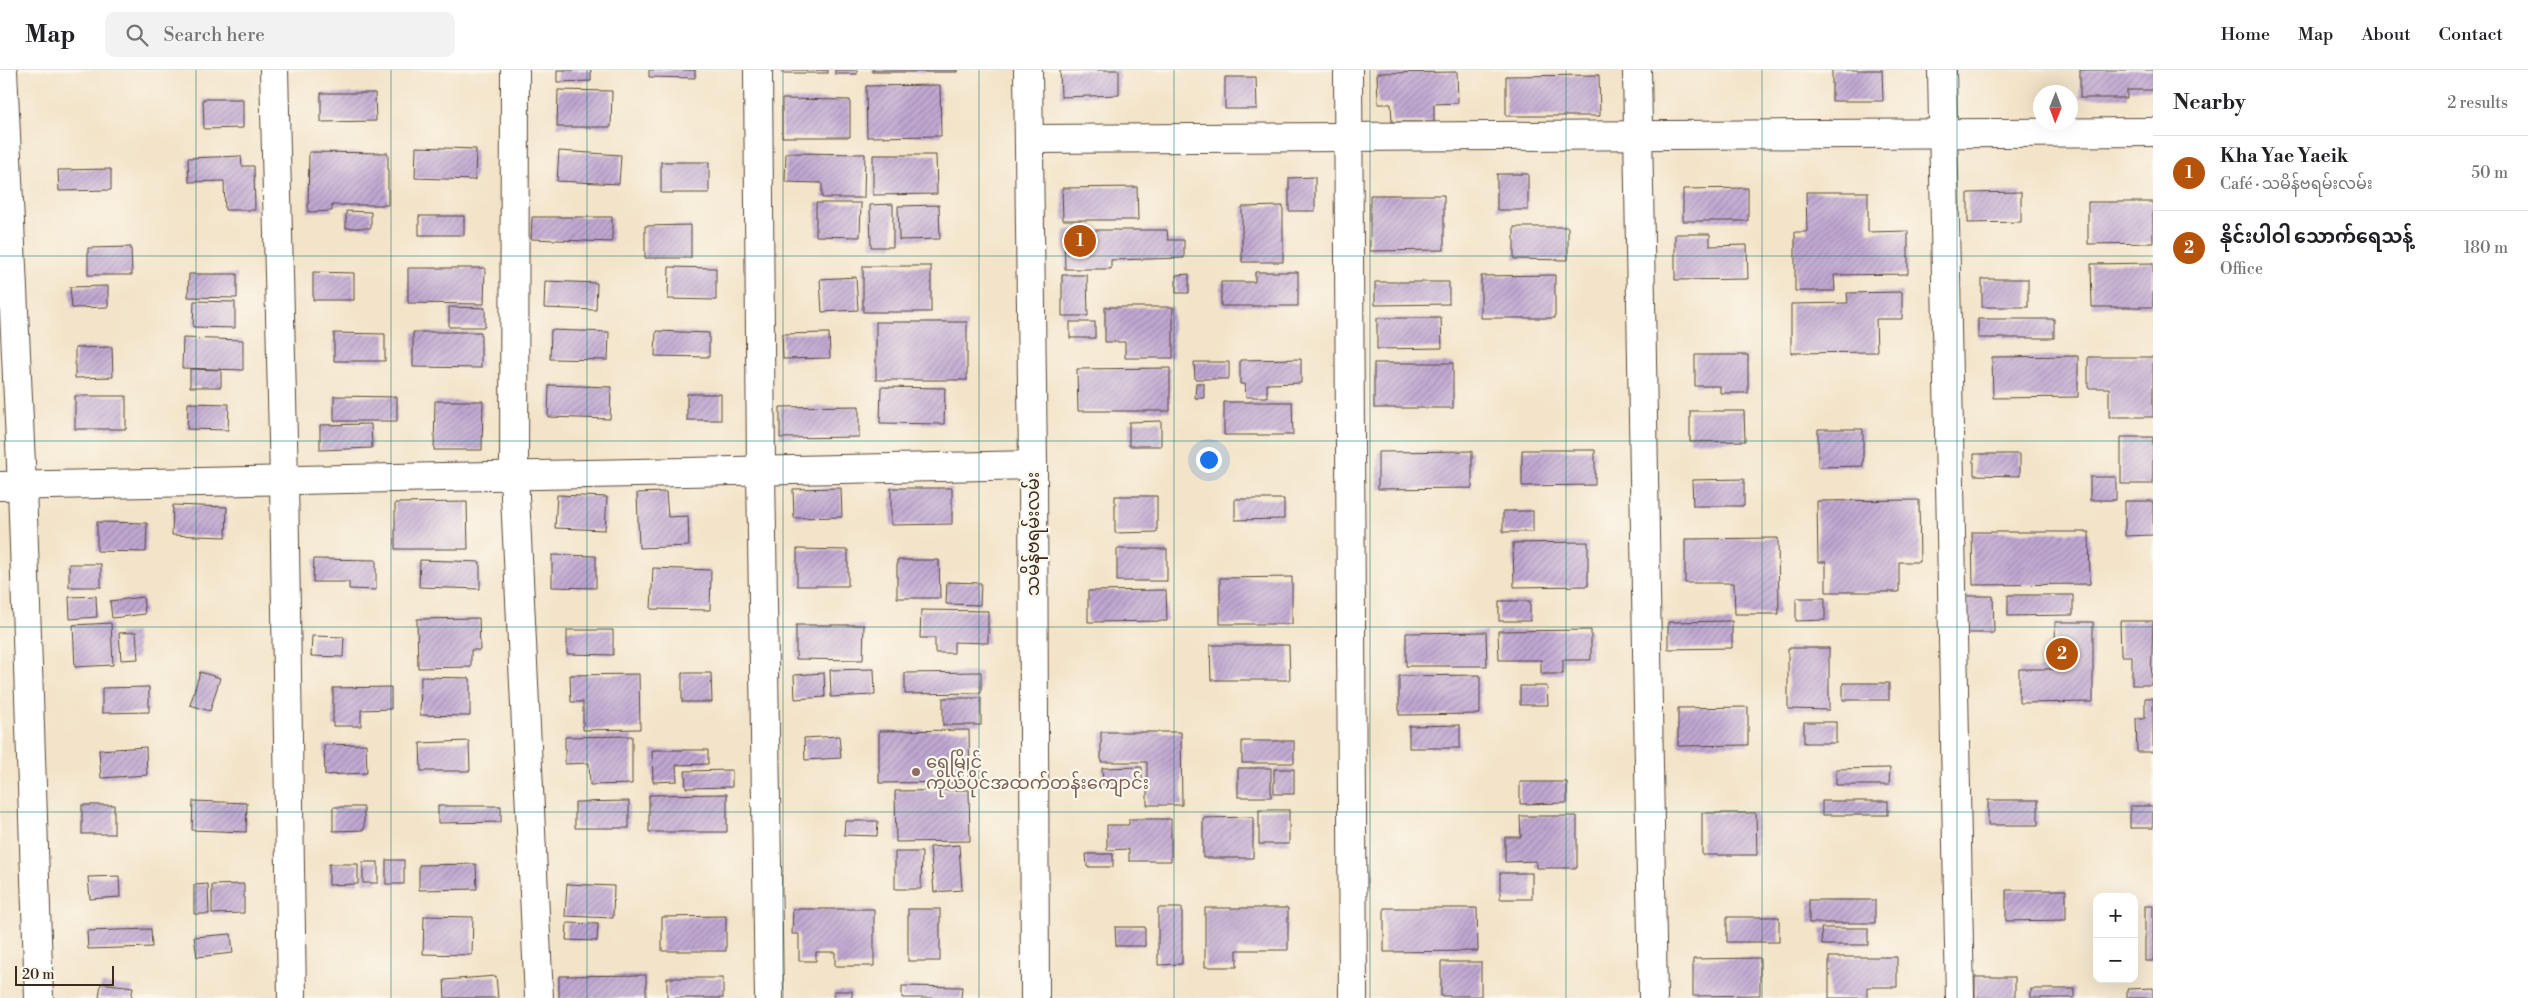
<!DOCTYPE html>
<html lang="en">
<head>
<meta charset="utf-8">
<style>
	:root { --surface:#fff; --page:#f2f2f2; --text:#202124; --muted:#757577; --line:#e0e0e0; --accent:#b45309 }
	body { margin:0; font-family:"Libre Bodoni","Noto Sans Myanmar",serif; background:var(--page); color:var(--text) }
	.controls { position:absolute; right:15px; bottom:15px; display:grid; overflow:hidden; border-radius:10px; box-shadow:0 5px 20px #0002 }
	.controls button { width:45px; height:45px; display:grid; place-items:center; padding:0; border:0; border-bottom:1px solid var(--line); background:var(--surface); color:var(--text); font:25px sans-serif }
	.compass { position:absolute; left:2033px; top:15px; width:45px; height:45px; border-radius:50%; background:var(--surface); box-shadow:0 5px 20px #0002; rotate:181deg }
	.scale { position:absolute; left:15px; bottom:12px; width:99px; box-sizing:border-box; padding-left:5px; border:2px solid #3b2a1e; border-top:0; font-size:14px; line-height:18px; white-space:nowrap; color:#3b2a1e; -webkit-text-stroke:4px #fbf7ec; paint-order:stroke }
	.you { position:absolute; left:1208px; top:389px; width:18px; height:18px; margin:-12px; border:4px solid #fff; border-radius:50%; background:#1a73e8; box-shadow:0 0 0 8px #1a73e833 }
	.badge { display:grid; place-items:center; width:32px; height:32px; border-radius:50%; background:var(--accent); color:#fff; font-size:16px; font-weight:700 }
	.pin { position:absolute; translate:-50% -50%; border:2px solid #fff; box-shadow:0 1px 5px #0006 }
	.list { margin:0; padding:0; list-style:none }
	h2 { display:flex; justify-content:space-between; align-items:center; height:65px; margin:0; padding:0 20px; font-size:21px }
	h2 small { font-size:16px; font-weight:400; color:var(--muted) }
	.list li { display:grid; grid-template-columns:32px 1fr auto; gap:15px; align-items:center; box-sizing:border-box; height:75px; padding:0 20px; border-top:1px solid var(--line) }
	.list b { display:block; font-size:19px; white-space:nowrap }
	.list p { margin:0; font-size:16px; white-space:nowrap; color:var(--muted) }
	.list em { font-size:16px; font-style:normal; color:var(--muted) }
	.icon { flex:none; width:28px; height:28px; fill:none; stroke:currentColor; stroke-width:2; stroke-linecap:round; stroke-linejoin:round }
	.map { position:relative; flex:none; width:2153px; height:928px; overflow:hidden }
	header { display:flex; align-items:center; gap:30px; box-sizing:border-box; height:70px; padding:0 25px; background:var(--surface); border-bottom:1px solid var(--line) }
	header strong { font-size:24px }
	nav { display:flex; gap:28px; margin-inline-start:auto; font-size:18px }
	.search { width:350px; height:45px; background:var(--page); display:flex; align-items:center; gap:12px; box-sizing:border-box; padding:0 18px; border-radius:10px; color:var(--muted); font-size:19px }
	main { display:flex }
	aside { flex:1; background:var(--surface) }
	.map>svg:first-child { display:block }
</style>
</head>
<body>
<header>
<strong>Map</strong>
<div class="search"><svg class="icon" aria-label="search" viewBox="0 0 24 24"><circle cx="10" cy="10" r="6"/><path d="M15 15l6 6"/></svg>Search here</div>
<nav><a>Home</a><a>Map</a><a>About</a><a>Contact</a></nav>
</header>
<main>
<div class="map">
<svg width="2153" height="928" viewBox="0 0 2153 928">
	<defs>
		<pattern id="building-hatch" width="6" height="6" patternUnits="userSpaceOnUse" patternTransform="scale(1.25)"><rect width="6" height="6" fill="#c0a8d2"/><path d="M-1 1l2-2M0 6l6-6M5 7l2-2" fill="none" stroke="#9d89aa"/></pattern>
	</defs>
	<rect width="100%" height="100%" fill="#fbf7ec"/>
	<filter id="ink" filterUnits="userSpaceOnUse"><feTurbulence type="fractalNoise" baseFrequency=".02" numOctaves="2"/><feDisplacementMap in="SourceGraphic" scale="10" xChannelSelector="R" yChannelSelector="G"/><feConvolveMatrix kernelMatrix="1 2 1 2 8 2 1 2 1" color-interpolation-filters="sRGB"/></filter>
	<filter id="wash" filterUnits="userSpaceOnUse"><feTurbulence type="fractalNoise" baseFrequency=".0096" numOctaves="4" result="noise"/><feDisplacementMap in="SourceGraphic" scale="20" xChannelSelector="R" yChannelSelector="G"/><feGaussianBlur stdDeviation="1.12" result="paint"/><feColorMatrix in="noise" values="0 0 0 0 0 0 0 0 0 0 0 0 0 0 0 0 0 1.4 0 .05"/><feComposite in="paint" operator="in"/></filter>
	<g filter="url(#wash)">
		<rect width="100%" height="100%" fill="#f3e4c9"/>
		<g id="blocks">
			<!-- building -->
			<g fill="url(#building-hatch)">
				<path d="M557,0H591V11L557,12Z"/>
				<path d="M649,0H695V8L649,7Z"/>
				<rect x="782" y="0" width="46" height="3"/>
				<rect x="835" y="0" width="22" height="4"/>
				<rect x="872" y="0" width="85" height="2"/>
				<path d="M1060,0H1119V25L1061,27Z"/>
				<path d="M1832,0H1882L1883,31H1832Z"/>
				<path d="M2080,0H2153V20H2127V28H2080Z"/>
				<path d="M1457,2L1458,33L1434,34V52H1392L1391,34H1378L1377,3Z"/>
				<path d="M1599,5L1600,46H1506V6Z"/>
				<path d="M1225,7H1256L1257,39H1225Z"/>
				<path d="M940,15L941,66L867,67L866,16Z"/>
				<path d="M558,20L612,21L611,57H557Z"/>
				<path d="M321,23H375L376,51L321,52Z"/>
				<path d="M203,29H243V58L204,59Z"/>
				<path d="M782,29L850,30V67H782Z"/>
				<path d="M416,77L476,79L475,110L415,108Z"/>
				<path d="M559,81L621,85L619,114L557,111Z"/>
				<path d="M309,82L388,83V135H332V141L308,142Z"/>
				<path d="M786,83L865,84L864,128H822V113L785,112Z"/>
				<path d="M873,85H936L937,124L873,125Z"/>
				<path d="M241,86L242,96H254L255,140H225L224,111L189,112L188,88Z"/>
				<rect x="661" y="92" width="48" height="31"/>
				<path d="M111,99V120L59,121L58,100Z"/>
				<rect x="1497" y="104" width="31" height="36"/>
				<path d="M1315,107V141H1289V108Z"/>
				<path d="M1137,117L1138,150H1063L1062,118Z"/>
				<path d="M1748,118V151H1683V119Z"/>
				<path d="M1806,122H1868V162L1908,161V204L1834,205L1835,221H1795V162H1807Z"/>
				<path d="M2021,122V152L1968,153V123Z"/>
				<path d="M1370,125H1444V180L1370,181Z"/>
				<path d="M2088,132H2153V173L2088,174Z"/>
				<path d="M816,133H861L860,167L816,166Z"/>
				<path d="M893,134V177H871L870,135Z"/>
				<path d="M939,135L940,169L899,170L898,136Z"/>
				<path d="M1283,136V192H1242V137Z"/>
				<path d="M346,141L371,142V158H346Z"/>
				<rect x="419" y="146" width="45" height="19"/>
				<path d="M532,147H612V172L531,169Z"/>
				<path d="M691,155V188H645V156Z"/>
				<path d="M1514,157H1568V190L1514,189Z"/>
				<path d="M1064,160H1167L1168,170H1184V188L1111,190V199H1065Z"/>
				<path d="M1675,164H1710V176L1747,175L1748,209L1675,210Z"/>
				<path d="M131,177L132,205H88V178Z"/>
				<path d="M2153,193V237H2092L2091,194Z"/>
				<rect x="863" y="196" width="68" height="46"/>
				<path d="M669,197L716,198V230L668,229Z"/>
				<path d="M408,198H485L484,234L408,233Z"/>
				<path d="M313,202L354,203V230H313Z"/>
				<path d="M1255,202H1298V236H1221V212H1255Z"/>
				<path d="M189,204H237V228L188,227Z"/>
				<path d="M1189,204V223H1176V205Z"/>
				<path d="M1062,205H1087L1088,246H1062Z"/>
				<path d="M1555,205V248H1481V206Z"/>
				<path d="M856,207L858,240L822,242L820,209Z"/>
				<rect x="1982" y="209" width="46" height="28"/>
				<path d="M545,211L597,213L596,240L544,238Z"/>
				<path d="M1375,212H1449V234L1375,235Z"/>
				<path d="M108,216V237L72,238L70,217Z"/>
				<path d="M1902,222V249H1876L1877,282L1791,283V234L1848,233L1847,223Z"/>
				<path d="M194,231L235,232V258L193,257Z"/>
				<path d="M449,237L485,238V257H449Z"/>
				<path d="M1105,237H1173V288H1125V272H1105Z"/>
				<path d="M1377,248H1441L1442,278L1377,279Z"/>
				<rect x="1978" y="249" width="76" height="19"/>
				<rect x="876" y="252" width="91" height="58"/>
				<rect x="1070" y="252" width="25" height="16"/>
				<path d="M551,260L609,262L608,290L550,289Z"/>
				<path d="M656,261L709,263V287L655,286Z"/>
				<path d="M413,262H481V298L413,297Z"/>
				<path d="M334,263L385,264V291H334Z"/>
				<path d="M829,263L830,288L783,289L782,264Z"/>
				<path d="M183,268L243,270V300L182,298Z"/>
				<path d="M112,277L113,307L75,308V278Z"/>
				<path d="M1695,285H1748V323H1720V316H1695Z"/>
				<path d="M2078,286V327L1993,328L1992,287Z"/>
				<path d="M2088,287H2153V347H2109V318H2088Z"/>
				<path d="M1301,289V313L1267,314V327H1246L1245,314H1240V290Z"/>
				<path d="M1194,292H1229V309H1195Z"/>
				<rect x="1374" y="293" width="79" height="45"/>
				<path d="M1170,298V341H1078L1077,299Z"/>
				<path d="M190,299L221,300V317H190Z"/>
				<path d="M1196,313H1204V328H1195Z"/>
				<path d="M549,315L611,317L610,349L548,347Z"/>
				<path d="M881,317L945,318L944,354L880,353Z"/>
				<rect x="687" y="324" width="34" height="26"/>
				<rect x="75" y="326" width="51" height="33"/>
				<path d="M334,326L397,327V351H334Z"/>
				<path d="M435,331H483L482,380H434Z"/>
				<path d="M1224,332H1292L1293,365H1224Z"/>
				<path d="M188,333L229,334L228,360L187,359Z"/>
				<path d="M859,336V367L780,368V337Z"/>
				<path d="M1690,341H1744L1745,371L1690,372Z"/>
				<path d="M1161,351V376H1129V352Z"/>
				<path d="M371,354L372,378L320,380V355Z"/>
				<path d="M1818,359H1863V396L1818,397Z"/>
				<rect x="2121" y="367" width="32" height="47"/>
				<path d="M1522,380H1595V415L1522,416Z"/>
				<path d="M1472,381V418L1378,419V382Z"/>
				<path d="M1974,384H2020V406L1974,405Z"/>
				<rect x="2090" y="407" width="26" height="23"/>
				<path d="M1744,409V436H1693L1692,410Z"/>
				<path d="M841,418L842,447L794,448L793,419Z"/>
				<path d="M891,418H952V454L891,455Z"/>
				<path d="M666,422L668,447L688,446L689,476L639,478L637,423Z"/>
				<path d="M557,425L607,427L605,460L555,458Z"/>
				<path d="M1115,426H1157V462L1115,463Z"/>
				<path d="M1235,429H1284V449L1235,450Z"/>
				<path d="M1919,430L1920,492H1899V522H1826V492H1818L1817,431Z"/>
				<path d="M2125,431H2153V465L2125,466Z"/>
				<path d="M467,432L468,479H395V433Z"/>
				<path d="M173,435L227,437L226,467L172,465Z"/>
				<rect x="1503" y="441" width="30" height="21"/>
				<path d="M97,452L147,453L146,482L97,481Z"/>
				<path d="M1972,462H2089L2090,514L1973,515Z"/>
				<path d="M1778,468L1779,544H1735L1734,513H1685V469Z"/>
				<path d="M1588,472V516L1514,517L1513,473Z"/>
				<path d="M797,479L848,480V516H797Z"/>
				<rect x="1117" y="479" width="50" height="32"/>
				<path d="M552,485L596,486V518L552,517Z"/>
				<path d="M314,489L376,490V520L349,519V512H313Z"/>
				<path d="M420,490L480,492V519L419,517Z"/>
				<path d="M897,490H939L940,528H897Z"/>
				<rect x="69" y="494" width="32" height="23"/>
				<path d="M653,498L711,500L710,540L651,539Z"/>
				<path d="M1292,507V554H1220V508Z"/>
				<path d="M947,512L981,513L980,535L946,534Z"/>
				<path d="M1166,520L1167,551L1088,552V521Z"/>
				<path d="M2008,525H2073V545L2008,546Z"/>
				<path d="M96,526L97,547L70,549L69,527Z"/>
				<path d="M1966,526H1993L1994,563H1966Z"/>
				<path d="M143,527L145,544L112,548L110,531Z"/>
				<path d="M1796,528H1825V550L1796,551Z"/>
				<rect x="1499" y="531" width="31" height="20"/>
				<path d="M921,540L988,541V573L954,572V583H935V568H920Z"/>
				<path d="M479,548L480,580H471V597L418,598L417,549Z"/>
				<path d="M1732,551V578L1668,579V552Z"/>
				<path d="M2120,551H2153L2151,615H2132V586H2121Z"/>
				<path d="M2055,552H2093V632L2019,633V599H2056Z"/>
				<path d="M111,553L113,595L75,597L73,555Z"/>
				<path d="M796,555H864L863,590L796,589Z"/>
				<path d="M567,560H613V585L567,584Z"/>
				<path d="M1591,560V590H1563V604H1541V590H1499L1498,561Z"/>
				<path d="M136,562L138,589L121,590L119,563Z"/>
				<path d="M1486,562L1487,596H1406V563Z"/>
				<path d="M312,566L344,567L343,587L311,586Z"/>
				<path d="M1210,575H1289L1290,610H1211Z"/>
				<path d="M1788,578H1829V640L1788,639Z"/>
				<path d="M874,599L875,625L831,627L830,600Z"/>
				<path d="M200,602L220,608L210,641L190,635Z"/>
				<path d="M981,602V623L905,624V603Z"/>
				<path d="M682,603H711L712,632H682Z"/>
				<path d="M824,603L825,627L795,629L794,605Z"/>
				<path d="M639,604L640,659L583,660V632H571L570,605Z"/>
				<path d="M1480,605V644L1399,645V606Z"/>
				<path d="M421,607L470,608V646L420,645Z"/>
				<rect x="1843" y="613" width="46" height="17"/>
				<path d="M1520,616H1547L1548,635H1520Z"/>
				<path d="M149,617V642L102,643V618Z"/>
				<path d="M391,617V639L361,640V656H333V618Z"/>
				<rect x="943" y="628" width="38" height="27"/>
				<path d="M2145,628H2153V682H2137L2136,648H2145Z"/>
				<path d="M1748,637V675L1678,676V638Z"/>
				<rect x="1804" y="652" width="32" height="21"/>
				<path d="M1460,655V678H1409V656Z"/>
				<path d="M969,660L970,712L879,713V661Z"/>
				<path d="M1101,662H1181L1182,735H1147V692H1101Z"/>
				<path d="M632,666V714L590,715L589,693L565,694V667Z"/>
				<path d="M839,666L841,688L805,690L804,668Z"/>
				<path d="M469,671L470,701H421L420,673Z"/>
				<rect x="1242" y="671" width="52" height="22"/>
				<path d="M366,674L367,703L325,705L324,675Z"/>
				<path d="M146,677L147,705L101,708L99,680Z"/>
				<path d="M652,680H708V694L676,695L677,711L653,712Z"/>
				<path d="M1142,697V712H1103L1102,698Z"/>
				<rect x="1238" y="698" width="33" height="29"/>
				<path d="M1890,698L1889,715H1836V699Z"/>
				<rect x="1274" y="699" width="20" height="25"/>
				<path d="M732,700V717L686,718L685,701Z"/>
				<path d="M1520,712H1567V733L1520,734Z"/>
				<path d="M969,720L970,771L896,772L895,721Z"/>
				<path d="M727,724V762H649V725Z"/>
				<rect x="1988" y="730" width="50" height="25"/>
				<path d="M193,731L247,733L246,762L192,760Z"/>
				<path d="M629,731V758H575V732Z"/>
				<rect x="1822" y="731" width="66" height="14"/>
				<rect x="82" y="735" width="32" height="29"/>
				<path d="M438,736H501V752L438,753Z"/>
				<rect x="2130" y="736" width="23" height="22"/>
				<path d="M333,737H364V760L333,761Z"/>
				<rect x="1259" y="740" width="30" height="34"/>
				<path d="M1702,743H1756L1757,785H1702Z"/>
				<path d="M1520,746H1577V798H1536V791L1505,792V767H1521Z"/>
				<path d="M1253,747V788H1203V748Z"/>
				<path d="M1129,749H1171V791H1129V779L1107,780V755H1129Z"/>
				<path d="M845,751H878L877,766L844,765Z"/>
				<path d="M959,775L962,820L934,822L930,777Z"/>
				<path d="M895,782H922L921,819H895Z"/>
				<path d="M1086,784H1113V797H1087Z"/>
				<rect x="386" y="790" width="18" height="24"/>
				<rect x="363" y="792" width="15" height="21"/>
				<path d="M329,794H358V814L329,815Z"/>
				<path d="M476,794L477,819L419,820V795Z"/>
				<rect x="1500" y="803" width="32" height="26"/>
				<path d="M119,806L120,827L90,829L88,807Z"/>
				<path d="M208,814L209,844H194V815Z"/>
				<path d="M244,814V843L212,844V815Z"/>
				<path d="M567,814L614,816L613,848L565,846Z"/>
				<path d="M2006,820H2066V850L2006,851Z"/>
				<rect x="1809" y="830" width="66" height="23"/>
				<rect x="2145" y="836" width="8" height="55"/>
				<path d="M1158,838H1182V894L1158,895Z"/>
				<path d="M1205,838H1288V880H1237V897H1205Z"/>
				<path d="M1384,838H1477L1478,881L1384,882Z"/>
				<path d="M793,839H874V896H835V882H816V891H799V864H792Z"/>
				<rect x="908" y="839" width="32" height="52"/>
				<path d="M424,846L473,847L472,885L423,884Z"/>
				<path d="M726,846V881H662V847Z"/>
				<rect x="1727" y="847" width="52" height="25"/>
				<path d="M567,853L598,854L597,871L566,870Z"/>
				<path d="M1115,857H1145V876H1116Z"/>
				<path d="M1821,858H1868V875H1822Z"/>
				<path d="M151,859L152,877L88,879L87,861Z"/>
				<path d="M231,864L233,883L197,887L194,867Z"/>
				<path d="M1829,887H1897V917H1867V928H1829Z"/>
				<path d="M1760,888V925L1693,926V889Z"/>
				<rect x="1441" y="892" width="40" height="34"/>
				<path d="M646,905V928H559V906Z"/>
				<path d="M496,906L498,928H445L444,910Z"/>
				<rect x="1975" y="907" width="40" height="21"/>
				<rect x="667" y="908" width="56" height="20"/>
				<path d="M101,913L133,917L131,928H99Z"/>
				<path d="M902,916L962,917L961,928H902Z"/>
				<path d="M2153,918V928H2127V919Z"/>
				<rect x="2031" y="919" width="43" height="9"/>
				<rect x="834" y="921" width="18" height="7"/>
			</g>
		</g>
	</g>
	<g filter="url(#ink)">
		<use href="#blocks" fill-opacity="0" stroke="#574638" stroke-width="1"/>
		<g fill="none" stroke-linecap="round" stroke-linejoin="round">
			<defs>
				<g id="street">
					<path d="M3,0L22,416L39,928"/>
					<path d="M274,0L284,410L292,928"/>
					<path d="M515,0L514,405L539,928"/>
					<path d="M758,0L761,400L769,928"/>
					<path d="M1028,0L1033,395L1035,928"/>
					<path d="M1348,0L1353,928"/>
					<path d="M1637,0L1653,928"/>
					<path d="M1942,0L1960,928"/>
					<path d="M1030,69L2153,62"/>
					<path d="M0,416L1033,395"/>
				</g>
			</defs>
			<!-- street casing -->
			<use href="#street" stroke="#574638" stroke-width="30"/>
			<!-- street -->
			<use href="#street" stroke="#fff" stroke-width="28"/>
		</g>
	</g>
	<!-- grid -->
	<path fill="none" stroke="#0f766e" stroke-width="1" stroke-opacity="0.55" d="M196,0V928M391,0V928M587,0V928M783,0V928M979,0V928M1174,0V928M1370,0V928M1566,0V928M1762,0V928M1957,0V928M0,186H2153M0,371H2153M0,557H2153M0,742H2153"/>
	<!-- markers -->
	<circle fill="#8d6e63" stroke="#fbf7ec" stroke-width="2" cx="916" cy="702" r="5"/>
	<g text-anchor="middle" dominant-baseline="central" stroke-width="4.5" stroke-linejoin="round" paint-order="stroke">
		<!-- street labels -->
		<g font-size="18" fill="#3b2a1e" stroke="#fbf7ec">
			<text transform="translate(1033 464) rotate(-90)">သမိန်ဗရမ်းလမ်း</text>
		</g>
		<!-- education labels -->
		<g font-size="18" fill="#785e54" stroke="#fbf7ec" text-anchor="start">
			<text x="926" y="692">ရွှေမြိုင်<tspan x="926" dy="21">ကိုယ်ပိုင်အထက်တန်းကျောင်း</tspan></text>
		</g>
	</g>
</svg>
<div class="controls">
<button>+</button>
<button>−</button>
</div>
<svg class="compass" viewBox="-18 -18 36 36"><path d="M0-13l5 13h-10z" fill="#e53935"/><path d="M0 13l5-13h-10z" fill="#757577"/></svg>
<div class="scale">20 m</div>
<div class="you"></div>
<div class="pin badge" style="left:1080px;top:171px">1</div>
<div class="pin badge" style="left:2062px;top:584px">2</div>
</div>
<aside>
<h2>Nearby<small>2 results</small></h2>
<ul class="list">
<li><span class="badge">1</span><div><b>Kha Yae Yaeik</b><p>Café · သမိန်ဗရမ်းလမ်း</p></div><em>50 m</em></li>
<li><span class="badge">2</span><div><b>နိုင်းပါဝါ သောက်ရေသန့်</b><p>Office</p></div><em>180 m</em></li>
</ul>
</aside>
</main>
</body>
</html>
